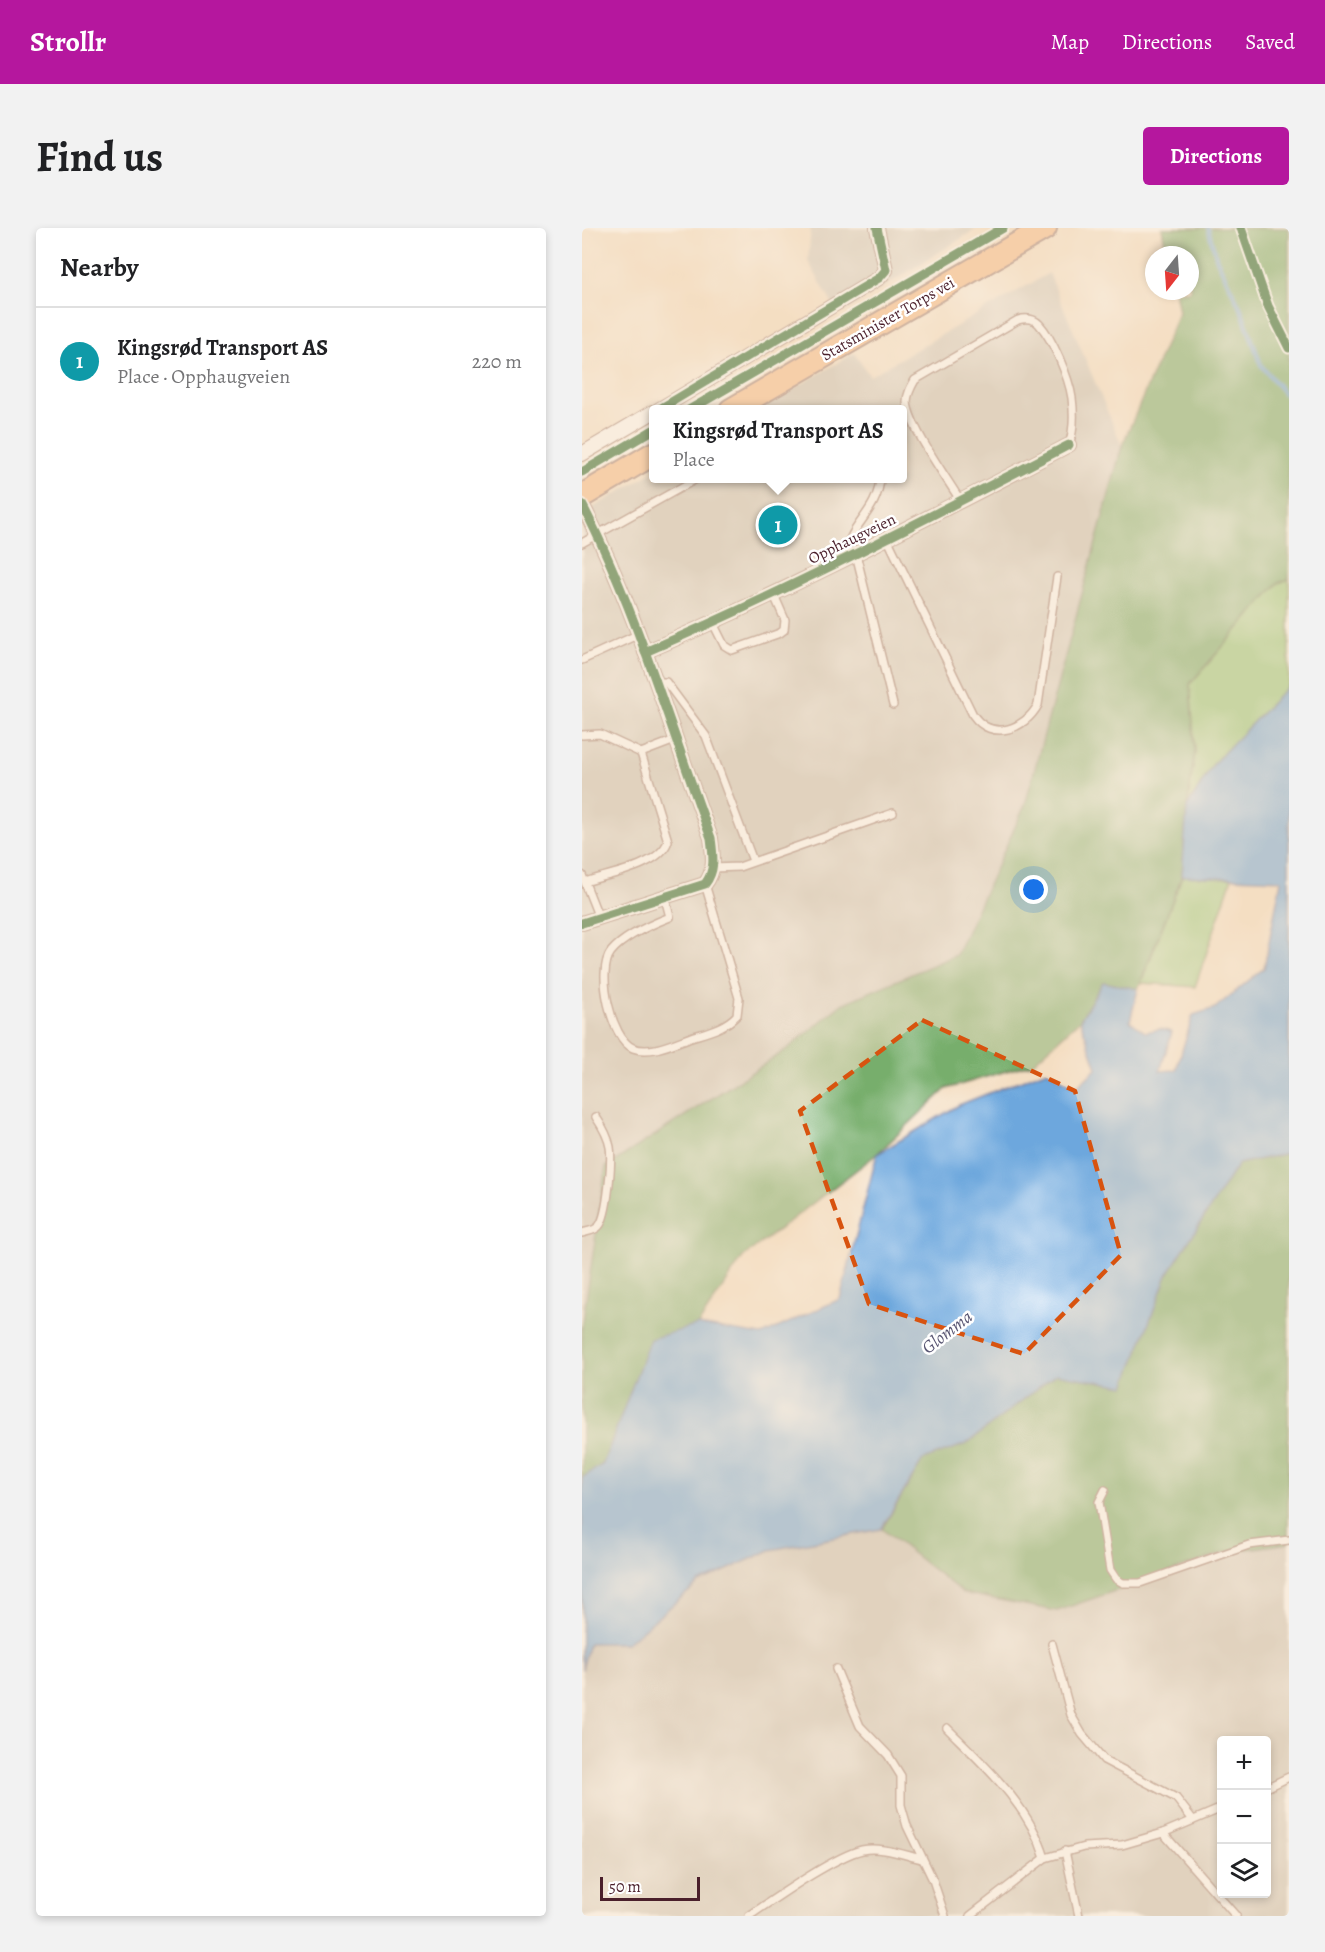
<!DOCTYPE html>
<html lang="en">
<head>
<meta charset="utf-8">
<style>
	:root { --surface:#fff; --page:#f2f2f2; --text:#202124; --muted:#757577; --line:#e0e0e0; --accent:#b5179e }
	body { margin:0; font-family:Alegreya,serif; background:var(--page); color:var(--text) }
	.controls { position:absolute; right:18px; bottom:18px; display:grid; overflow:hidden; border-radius:6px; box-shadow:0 3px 9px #0003 }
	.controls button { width:54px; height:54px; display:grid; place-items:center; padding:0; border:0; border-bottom:2px solid var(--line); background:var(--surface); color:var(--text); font:30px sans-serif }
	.compass { position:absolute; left:563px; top:18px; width:54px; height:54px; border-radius:50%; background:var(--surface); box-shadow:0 3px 9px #0003; rotate:197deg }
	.scale { position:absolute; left:18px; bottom:15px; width:100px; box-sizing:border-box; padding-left:6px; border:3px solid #4a1f2b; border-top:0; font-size:16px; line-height:21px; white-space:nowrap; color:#4a1f2b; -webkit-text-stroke:4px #fff; paint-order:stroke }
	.you { position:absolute; left:452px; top:662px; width:21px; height:21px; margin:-15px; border:4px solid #fff; border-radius:50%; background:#1a73e8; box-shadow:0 0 0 9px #1a73e833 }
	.badge { display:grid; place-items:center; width:39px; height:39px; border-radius:50%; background:var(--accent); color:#fff; font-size:20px; font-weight:700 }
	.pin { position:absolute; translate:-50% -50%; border:3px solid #fff; box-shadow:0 2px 6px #0006 }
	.popup { position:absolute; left:67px; top:177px; width:258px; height:78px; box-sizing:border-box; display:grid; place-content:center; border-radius:6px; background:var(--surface); filter:drop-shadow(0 2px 4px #0005); font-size:20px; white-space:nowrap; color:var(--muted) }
	.popup b { font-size:22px; color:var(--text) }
	.popup::after { content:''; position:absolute; left:50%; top:100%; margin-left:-12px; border:12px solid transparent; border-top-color:var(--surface) }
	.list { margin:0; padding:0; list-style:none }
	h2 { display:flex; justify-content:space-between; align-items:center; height:78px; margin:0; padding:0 24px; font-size:26px }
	h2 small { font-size:20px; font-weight:400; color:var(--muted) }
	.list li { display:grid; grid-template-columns:39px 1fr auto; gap:18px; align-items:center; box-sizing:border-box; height:108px; padding:0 24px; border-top:2px solid var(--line) }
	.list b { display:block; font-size:22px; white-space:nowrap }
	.list p { margin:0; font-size:20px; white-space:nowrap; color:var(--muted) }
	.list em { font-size:20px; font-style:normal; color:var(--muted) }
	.icon { flex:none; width:33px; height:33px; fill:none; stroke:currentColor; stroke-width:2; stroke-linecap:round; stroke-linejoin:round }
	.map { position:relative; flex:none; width:707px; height:1688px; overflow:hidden; border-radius:6px }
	header { display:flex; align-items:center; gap:36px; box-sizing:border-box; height:84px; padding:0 30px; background:var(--accent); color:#fff }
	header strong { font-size:28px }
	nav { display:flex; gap:33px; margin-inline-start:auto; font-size:21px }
	.intro { display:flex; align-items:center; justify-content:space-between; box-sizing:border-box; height:144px; padding:0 36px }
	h1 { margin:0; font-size:42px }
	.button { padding:15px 27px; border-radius:6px; background:var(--accent); color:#fff; font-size:21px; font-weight:700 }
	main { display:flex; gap:36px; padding:0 36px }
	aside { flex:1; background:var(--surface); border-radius:6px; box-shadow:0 3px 9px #0003 }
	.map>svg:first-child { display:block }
</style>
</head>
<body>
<header>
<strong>Strollr</strong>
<nav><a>Map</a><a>Directions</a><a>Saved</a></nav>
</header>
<div class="intro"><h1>Find us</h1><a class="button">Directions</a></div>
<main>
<aside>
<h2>Nearby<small></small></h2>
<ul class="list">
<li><span class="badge" style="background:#0f9aa8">1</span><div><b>Kingsrød Transport AS</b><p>Place · Opphaugveien</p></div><em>220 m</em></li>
</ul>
</aside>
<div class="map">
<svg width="707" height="1688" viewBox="0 0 707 1688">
	<rect width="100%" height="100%" fill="#fff"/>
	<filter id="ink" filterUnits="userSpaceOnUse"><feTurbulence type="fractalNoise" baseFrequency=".0167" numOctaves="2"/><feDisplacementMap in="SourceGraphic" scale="12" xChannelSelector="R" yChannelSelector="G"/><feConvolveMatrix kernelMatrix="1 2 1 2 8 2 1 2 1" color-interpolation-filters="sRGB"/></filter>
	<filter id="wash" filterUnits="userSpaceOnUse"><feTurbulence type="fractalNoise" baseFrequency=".008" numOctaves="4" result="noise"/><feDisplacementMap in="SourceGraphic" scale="24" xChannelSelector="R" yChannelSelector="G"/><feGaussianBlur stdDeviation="1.35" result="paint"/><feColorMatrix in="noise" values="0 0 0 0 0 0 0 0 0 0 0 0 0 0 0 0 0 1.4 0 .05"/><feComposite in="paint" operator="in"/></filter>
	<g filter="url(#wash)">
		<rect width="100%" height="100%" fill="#f4dec2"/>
		<!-- industrial -->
		<g fill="#c9c3b8" fill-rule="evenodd">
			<path d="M229,0H396L262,84L251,77L226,33Z"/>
			<path d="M467,45L540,218L443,577L374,727L260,776L204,822L0,1099V286L71,244V250H320V182L177,181L272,125L288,148Z"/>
			<path d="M707,925V1688H0V1442L7,1415H45L117,1355L188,1322L299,1301ZM640,1512H684V1666H640Z"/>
		</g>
		<!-- green -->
		<g fill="#94ca7c" stroke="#6f7454" stroke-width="1.5">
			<path d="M707,351V457L632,535L605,579L613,524L608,456L696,355Z"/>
			<path d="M600,648L650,650L613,759L559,755Z"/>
		</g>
		<!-- forest -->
		<g fill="#77ae6c" stroke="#60664c" stroke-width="1.5">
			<path d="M580,0H707V351L696,355L608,456L613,524L605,579L600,648L556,761L521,754L498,792L451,835L364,861L295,926L161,1029L116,1097L68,1112L21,1236L0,1250V1099L24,939L204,822L260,776L374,727L443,577L540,218L597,84L593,63H608V27H585Z"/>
			<path d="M707,925L706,1315L645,1324L475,1383L381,1365L300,1301L341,1232L384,1216L474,1146L543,1158L585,1047L656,936Z"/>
		</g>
		<!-- water -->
		<path fill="#6da7dd" stroke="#5c6384" stroke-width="1.5" d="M707,457V925L656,936L585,1047L543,1158L474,1146L384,1216L341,1232L299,1301L188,1322L117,1355L45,1415H7L0,1442V1250L21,1236L68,1111L116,1097L180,1107L258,1071L295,926L377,877L465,842L494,860L515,840L498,792L521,754L556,761L548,793L563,804L578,801L590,804L578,843L594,842L611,787L633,780L682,740L699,652L600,648L605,579L632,535Z"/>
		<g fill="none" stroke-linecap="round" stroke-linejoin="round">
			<!-- stream -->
			<path stroke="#6da7dd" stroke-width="4" d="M626,0L635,32L659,81L679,137L707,171"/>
		</g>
	</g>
	<g filter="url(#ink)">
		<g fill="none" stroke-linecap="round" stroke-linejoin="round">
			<defs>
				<g id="service">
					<path d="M378,272C364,249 327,198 325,174C325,166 329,159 333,152L436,92C443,90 451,90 457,96C471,111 487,150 490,170C492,185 492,202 487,217"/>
					<path d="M306,312L391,487C410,514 443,501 456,477L475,349"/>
					<path d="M0,315L116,250"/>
					<path d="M274,326L311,477"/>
					<path d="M265,330C263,298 296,287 298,250"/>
					<path d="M131,395L142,417L150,422L198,405L202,402L203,392L192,367"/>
					<path d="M0,432L55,407"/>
					<path d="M74,454H84L124,508L171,633"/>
					<path d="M0,507L18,506L59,525"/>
					<path d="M131,640L157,639L311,585"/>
					<path d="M0,647L17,690"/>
					<path d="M3,654C27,646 78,638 86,613L59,525L93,512"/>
					<path d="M83,670L88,689C70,696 42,708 29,724C14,743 29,811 51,820C69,827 92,815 109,809C125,804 143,800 155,787L157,770L123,656"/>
					<path d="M0,1005C6,1003 13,1003 17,998C26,988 30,932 28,919C26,908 20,898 14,889"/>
					<path d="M523,1262L517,1274L528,1342L534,1351L541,1355H558L667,1317L707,1312"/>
					<path d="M470,1416L489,1487L500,1506L522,1532L594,1570L611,1592"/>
					<path d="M254,1441L278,1498L306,1527L319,1548V1577L325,1598L351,1652L363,1688"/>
					<path d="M365,1500C403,1538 447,1577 463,1630"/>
					<path d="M684,1560L707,1549"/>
					<path d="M581,1605L654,1688"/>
					<path d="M483,1623L497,1688"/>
					<path d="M167,1688C192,1671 253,1628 280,1622C299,1618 322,1627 340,1631"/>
					<path d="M388,1688L463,1630L502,1619L540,1617L581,1605L640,1580"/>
				</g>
				<g id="minor">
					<path d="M76,182L297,50L304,42L295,0"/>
					<path d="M0,226L71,184"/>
					<path d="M0,276C54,381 88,499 129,610C131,627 134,642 123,656L0,695"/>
					<path d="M63,424C208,362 347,289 487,217"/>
				</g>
				<g id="trunk">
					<path d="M149,182L463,0"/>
					<path d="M0,268L71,226"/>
				</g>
			</defs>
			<!-- service casing -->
			<use href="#service" stroke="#9f7e76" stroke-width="10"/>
			<!-- minor casing -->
			<use href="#minor" stroke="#9f7e76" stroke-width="16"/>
			<!-- trunk casing -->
			<use href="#trunk" stroke="#9f7e76" stroke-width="26"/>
			<!-- service -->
			<use href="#service" stroke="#fff" stroke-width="7"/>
			<!-- minor -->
			<use href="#minor" stroke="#fff" stroke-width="14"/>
			<!-- trunk -->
			<use href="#trunk" stroke="#f9bc8a" stroke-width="22"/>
			<defs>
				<g id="cycleway">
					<path d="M659,0L686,78L707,120"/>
					<path d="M76,182L297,50L304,42L295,0"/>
					<path d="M107,182L421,0"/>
					<path d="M0,244L71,202"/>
					<path d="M0,276C54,381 88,499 129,610C131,627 134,642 123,656L0,695"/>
					<path d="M63,424C208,362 347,289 487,217"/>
				</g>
			</defs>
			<!-- cycleway casing -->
			<use href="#cycleway" stroke="#fff" stroke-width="13"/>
			<!-- cycleway -->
			<use href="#cycleway" stroke="#1b5e20" stroke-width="9"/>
		</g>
	</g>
	<!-- marked area -->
	<path d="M0 0H707V1688H0ZM340,792L493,863L539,1027L442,1126L287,1076L218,883Z" fill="#f4dec2" fill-opacity=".55" fill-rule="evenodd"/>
	<path fill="none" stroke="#d8530f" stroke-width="4.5" stroke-dasharray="12 8" stroke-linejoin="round" d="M340,792L493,863L539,1027L442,1126L287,1076L218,883Z"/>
	<g text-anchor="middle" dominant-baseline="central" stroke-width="5" stroke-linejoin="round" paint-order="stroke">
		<!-- street labels -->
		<g font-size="16" fill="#4a1f2b" stroke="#fff">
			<text transform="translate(306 91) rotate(-30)">Statsminister Torps vei</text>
			<text transform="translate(270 311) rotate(-26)">Opphaugveien</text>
		</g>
		<!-- water labels -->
		<g font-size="18" font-style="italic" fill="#585572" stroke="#fff">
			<text transform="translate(365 1104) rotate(-38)">Glomma</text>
		</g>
	</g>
</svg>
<div class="controls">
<button>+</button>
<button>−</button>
<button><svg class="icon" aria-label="layers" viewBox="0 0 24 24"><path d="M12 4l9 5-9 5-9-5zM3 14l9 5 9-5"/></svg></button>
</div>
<svg class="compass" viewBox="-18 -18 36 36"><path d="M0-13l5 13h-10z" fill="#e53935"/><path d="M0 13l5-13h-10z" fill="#757577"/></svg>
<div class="scale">50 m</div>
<div class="you"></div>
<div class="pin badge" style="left:196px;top:297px;background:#0f9aa8">1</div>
<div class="popup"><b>Kingsrød Transport AS</b>Place</div>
</div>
</main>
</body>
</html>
